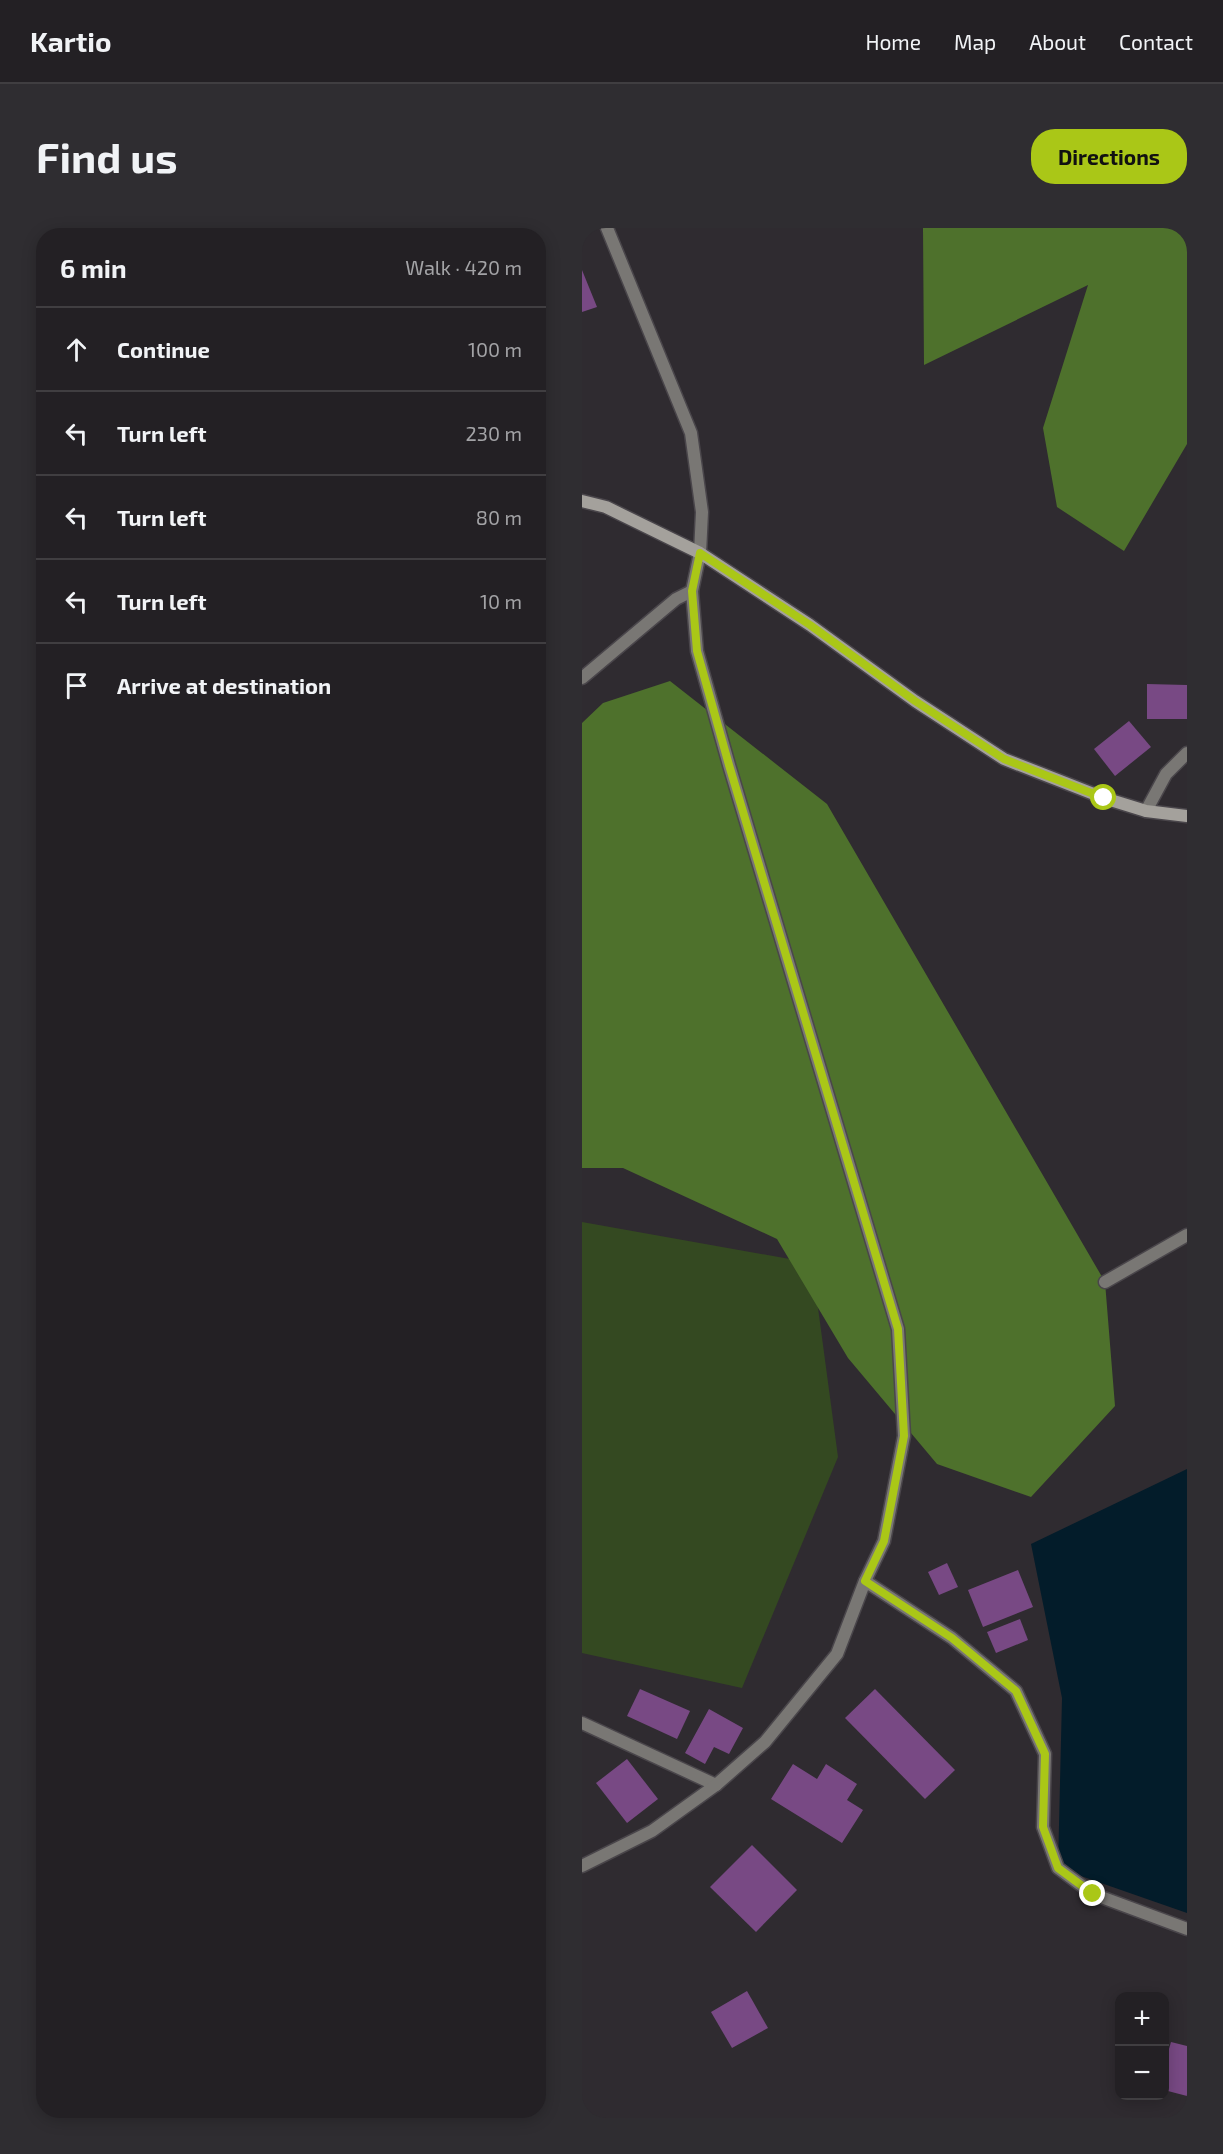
<!DOCTYPE html>
<html lang="en">
<head>
<meta charset="utf-8">
<style>
	:root { --surface:#232024; --page:#2f2d31; --text:#f1f3f6; --muted:#a3a3a6; --line:#403e41; --accent:#aac717 }
	body { margin:0; font-family:"Exo 2",sans-serif; background:var(--page); color:var(--text) }
	.controls { position:absolute; right:18px; bottom:18px; display:grid; overflow:hidden; border-radius:12px; box-shadow:0 3px 15px #0003 }
	.controls button { width:54px; height:54px; display:grid; place-items:center; padding:0; border:0; border-bottom:2px solid var(--line); background:var(--surface); color:var(--text); font:30px sans-serif }
	.stop { position:absolute; width:18px; height:18px; margin:-14px; border:4px solid #aac717; border-radius:50%; background:#fff }
	.stop.end { background:#aac717; border-color:#fff; box-shadow:0 2px 6px #0008 }
	.list { margin:0; padding:0; list-style:none }
	h2 { display:flex; justify-content:space-between; align-items:center; height:78px; margin:0; padding:0 24px; font-size:26px }
	h2 small { font-size:20px; font-weight:400; color:var(--muted) }
	.list li { display:grid; grid-template-columns:39px 1fr auto; gap:18px; align-items:center; box-sizing:border-box; height:84px; padding:0 24px; border-top:2px solid var(--line) }
	.list b { display:block; font-size:22px; white-space:nowrap }
	.list em { font-size:20px; font-style:normal; color:var(--muted) }
	.icon { flex:none; width:33px; height:33px; fill:none; stroke:currentColor; stroke-width:2; stroke-linecap:round; stroke-linejoin:round }
	.map { position:relative; flex:none; width:605px; height:1890px; overflow:hidden; border-radius:24px }
	header { display:flex; align-items:center; gap:36px; box-sizing:border-box; height:84px; padding:0 30px; background:var(--surface); border-bottom:2px solid var(--line) }
	header strong { font-size:28px }
	nav { display:flex; gap:33px; margin-inline-start:auto; font-size:21px }
	.intro { display:flex; align-items:center; justify-content:space-between; box-sizing:border-box; height:144px; padding:0 36px }
	h1 { margin:0; font-size:42px }
	.button { padding:15px 27px; border-radius:24px; background:var(--accent); color:#111; font-size:21px; font-weight:700 }
	main { display:flex; gap:36px; padding:0 36px }
	aside { flex:1; background:var(--surface); border-radius:24px; box-shadow:0 3px 15px #0003 }
	.map>svg:first-child { display:block }
</style>
</head>
<body>
<header>
<strong>Kartio</strong>
<nav><a>Home</a><a>Map</a><a>About</a><a>Contact</a></nav>
</header>
<div class="intro"><h1>Find us</h1><a class="button">Directions</a></div>
<main>
<aside>
<h2>6 min<small>Walk · 420 m</small></h2>
<ul class="list">
<li><svg class="icon" aria-label="ahead" viewBox="0 0 24 24"><path d="M12 20V5M6 11l6-6 6 6"/></svg><div><b>Continue</b></div><em>100 m</em></li>
<li><svg class="icon" aria-label="left" viewBox="0 0 24 24"><path d="M17 20v-9H6M10 6l-5 5 5 5"/></svg><div><b>Turn left</b></div><em>230 m</em></li>
<li><svg class="icon" aria-label="left" viewBox="0 0 24 24"><path d="M17 20v-9H6M10 6l-5 5 5 5"/></svg><div><b>Turn left</b></div><em>80 m</em></li>
<li><svg class="icon" aria-label="left" viewBox="0 0 24 24"><path d="M17 20v-9H6M10 6l-5 5 5 5"/></svg><div><b>Turn left</b></div><em>10 m</em></li>
<li><svg class="icon" aria-label="arrive" viewBox="0 0 24 24"><path d="M6 21V4h12l-3 4 3 4H6"/></svg><div><b>Arrive at destination</b></div></li>
</ul>
</aside>
<div class="map">
<svg width="605" height="1890" viewBox="0 0 605 1890">
	<rect width="100%" height="100%" fill="#2f2b30"/>
	<!-- green -->
	<path fill="#344921" d="M0,994L230,1035L256,1229L160,1460L0,1425Z"/>
	<!-- forest -->
	<g fill="#4e712c">
		<path d="M341,0H605V216L542,323L475,279L461,200L506,57L342,137Z"/>
		<path d="M88,453L245,576L523,1054L533,1178L449,1269L355,1236L266,1130L195,1011L41,940H0V495L21,475Z"/>
	</g>
	<!-- water -->
	<path fill="#031c2a" d="M605,1241V1685L476,1640L480,1470L449,1316Z"/>
	<!-- building -->
	<g fill="#784984">
		<path d="M0,42L15,79L0,84Z"/>
		<path d="M565,456L605,457V491H565Z"/>
		<path d="M547,493L569,519L533,548L512,521Z"/>
		<path d="M365,1335L376,1359L357,1367L346,1344Z"/>
		<path d="M436,1342L451,1379L401,1399L386,1362Z"/>
		<path d="M438,1391L446,1412L414,1425L405,1404Z"/>
		<path d="M58,1461L108,1483L95,1511L45,1488Z"/>
		<path d="M293,1461L373,1542L343,1571L263,1490Z"/>
		<path d="M127,1481L161,1500L147,1526L132,1519L123,1536L103,1525Z"/>
		<path d="M45,1531L76,1571L45,1595L14,1555Z"/>
		<path d="M211,1536L235,1551L244,1536L275,1556L265,1572L281,1582L260,1615L189,1571Z"/>
		<path d="M170,1617L215,1662L174,1704L128,1659Z"/>
		<path d="M165,1763L186,1800L150,1820L129,1784Z"/>
		<path d="M589,1814L605,1818V1868L582,1862V1838Z"/>
	</g>
	<g fill="none" stroke-linecap="round" stroke-linejoin="round">
		<defs>
			<g id="street">
				<path d="M0,450L94,371L110,363"/>
				<path d="M564,583L584,546L605,525"/>
				<path d="M523,1054L605,1007"/>
				<path d="M283,1353L370,1410L434,1463L463,1526L461,1599L476,1640L511,1666L605,1701"/>
				<path d="M0,1495L134,1557"/>
				<path d="M0,1638L70,1603L134,1557L183,1514L255,1426L283,1353L302,1313L322,1208L316,1101L147,537L115,423L110,363L118,325L120,284L109,205L25,0"/>
			</g>
			<path id="secondary" d="M0,273L24,279L118,325L228,397L333,473L422,531L522,570L564,583L605,588"/>
		</defs>
		<!-- street casing -->
		<use href="#street" stroke="#4a464b" stroke-width="15"/>
		<!-- secondary casing -->
		<use href="#secondary" stroke="#4a464b" stroke-width="15"/>
		<!-- street -->
		<use href="#street" stroke="#797774" stroke-width="12"/>
		<!-- secondary -->
		<use href="#secondary" stroke="#a4a19c" stroke-width="12"/>
	</g>
	<g fill="none" stroke-linecap="round" stroke-linejoin="round">
		<!-- route -->
		<path stroke="#aac717" stroke-width="8" d="M511,1666L476,1640L461,1599L463,1526L434,1463L370,1410L283,1353L302,1313L322,1208L316,1101L147,537L115,423L110,363L118,325L228,397L333,473L422,531L522,570"/>
	</g>
</svg>
<div class="controls">
<button>+</button>
<button>−</button>
</div>
<div class="stop" style="left:522px;top:570px"></div>
<div class="stop end" style="left:511px;top:1666px"></div>
</div>
</main>
</body>
</html>
